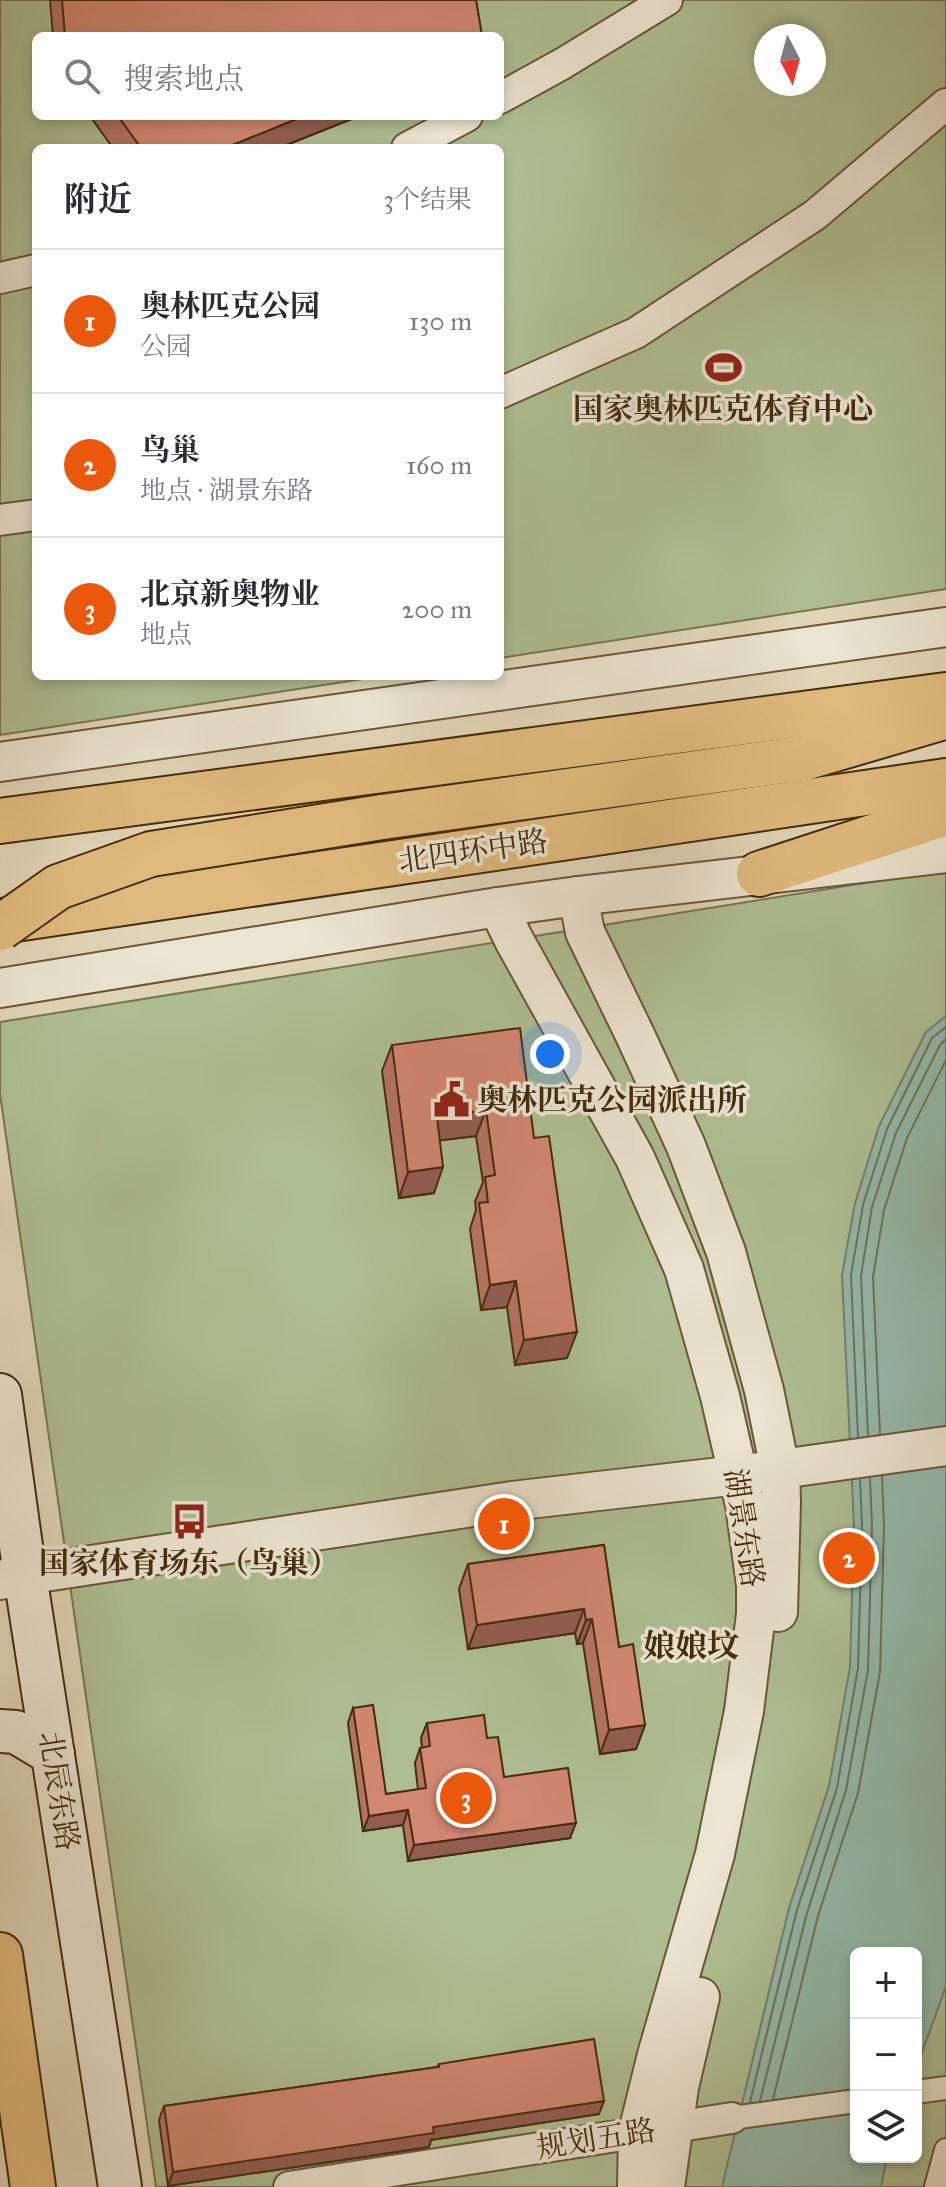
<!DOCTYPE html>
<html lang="zh">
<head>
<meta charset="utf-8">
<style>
	:root { --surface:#fff; --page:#f2f2f3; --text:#2b2b33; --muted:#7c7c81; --line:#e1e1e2; --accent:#ea580c }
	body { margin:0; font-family:"IM FELL Great Primer","Noto Serif SC",serif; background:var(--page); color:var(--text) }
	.controls { position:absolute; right:24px; bottom:24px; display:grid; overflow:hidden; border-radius:12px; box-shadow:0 4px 12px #0003 }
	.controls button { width:72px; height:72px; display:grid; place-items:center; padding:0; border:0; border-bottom:2px solid var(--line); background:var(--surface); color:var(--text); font:40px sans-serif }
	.compass { position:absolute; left:754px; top:24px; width:72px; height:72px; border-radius:50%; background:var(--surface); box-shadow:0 4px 12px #0003; rotate:174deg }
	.you { position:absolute; left:550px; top:1054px; width:28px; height:28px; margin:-20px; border:6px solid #fff; border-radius:50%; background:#1a73e8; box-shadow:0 0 0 12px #1a73e833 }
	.badge { display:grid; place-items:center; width:52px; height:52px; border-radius:50%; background:var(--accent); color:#fff; font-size:26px; font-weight:700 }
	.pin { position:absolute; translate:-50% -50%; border:4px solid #fff; box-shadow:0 2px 8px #0006 }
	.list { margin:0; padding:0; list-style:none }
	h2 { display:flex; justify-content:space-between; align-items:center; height:104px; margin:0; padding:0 32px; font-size:34px }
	h2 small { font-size:26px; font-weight:400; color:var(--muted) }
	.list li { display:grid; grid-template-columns:52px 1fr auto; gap:24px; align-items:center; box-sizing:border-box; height:144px; padding:0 32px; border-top:2px solid var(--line) }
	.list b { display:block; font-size:30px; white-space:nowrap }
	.list p { margin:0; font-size:26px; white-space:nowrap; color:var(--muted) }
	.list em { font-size:26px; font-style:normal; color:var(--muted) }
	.icon { flex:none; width:44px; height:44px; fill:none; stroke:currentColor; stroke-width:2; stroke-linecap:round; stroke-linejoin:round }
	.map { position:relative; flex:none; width:946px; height:2187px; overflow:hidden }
	.search { position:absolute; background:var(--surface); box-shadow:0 4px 12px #0003; left:32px; top:32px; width:472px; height:88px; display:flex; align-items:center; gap:20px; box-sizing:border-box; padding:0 28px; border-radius:12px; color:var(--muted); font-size:30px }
	.panel { position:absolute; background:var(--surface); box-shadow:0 4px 12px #0003; left:32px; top:144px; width:472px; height:536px; border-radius:12px }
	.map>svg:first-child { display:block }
</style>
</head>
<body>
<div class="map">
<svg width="946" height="2187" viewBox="0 0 946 2187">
	<rect width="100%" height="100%" fill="#e0d5b7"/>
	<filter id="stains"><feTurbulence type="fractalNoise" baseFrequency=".0025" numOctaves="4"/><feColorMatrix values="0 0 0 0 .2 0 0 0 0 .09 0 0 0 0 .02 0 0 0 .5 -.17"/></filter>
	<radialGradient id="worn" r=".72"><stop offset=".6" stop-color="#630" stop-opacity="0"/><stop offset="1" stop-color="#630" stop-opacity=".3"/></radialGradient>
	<!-- green -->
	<g fill="#adbe92" stroke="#787550" stroke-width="2" fill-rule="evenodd">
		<path d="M0,0H946V589L500,658V148H36V676H382L0,735ZM36,36H500V116H36ZM766,36H814V84H766Z"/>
		<path d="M946,870V2187H156L0,1094V1022ZM856,1953H916V2157H856Z"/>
	</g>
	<!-- water -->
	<path fill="#94b9aa" stroke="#74816c" stroke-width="2" d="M946,1016V1986L916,2069V1953H856V2157H887L881,2187H722L789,1908L829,1786L850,1667L854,1525L842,1275L855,1203L879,1126L926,1032Z"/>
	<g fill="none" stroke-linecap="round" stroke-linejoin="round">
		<!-- shore -->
		<g stroke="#6c725c" stroke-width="2">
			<path d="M880,1434L873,1277L884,1210L907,1138L946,1060"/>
			<path d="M868,1436L861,1276L872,1207L896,1133L940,1045L946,1039"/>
			<path d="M858,1437L851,1275L863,1205L887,1129L932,1038L946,1027"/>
			<path d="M773,2099L818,1916L858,1793L880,1672L884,1526L882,1476"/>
			<path d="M760,2101L807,1913L846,1790L868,1670L872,1525L870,1478"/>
			<path d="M750,2102L797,1910L837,1788L858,1668L862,1525L860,1479"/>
		</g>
		<defs>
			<g id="pedestrian">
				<path d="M916,2092L946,2088"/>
				<path d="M732,2118L856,2101"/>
				<path d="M936,2187L946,2150"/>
			</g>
			<g id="minor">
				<path d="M500,98L562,64L667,0"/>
				<path d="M407,148L467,116"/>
				<path d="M0,278L36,270"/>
				<path d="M500,393L636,333L815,215L946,104"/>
				<path d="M0,520L36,515"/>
				<path d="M289,2187L732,2118"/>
			</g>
			<g id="tertiary">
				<path d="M0,762L946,627"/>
				<path d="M578,896L585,932L635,1035L686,1146L726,1252L764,1390L780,1469L781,1502L778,1612"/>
				<path d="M498,907L514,940L635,1158L684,1269L720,1396L745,1505L756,1585V1614L744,1711L715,1854L657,2055L638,2132L637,2187"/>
				<path d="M0,988L498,907L578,896L946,853"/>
				<path d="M0,1580L25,1575L512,1501L738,1475L946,1446"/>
				<path d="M665,2187L679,2087L700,1997"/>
			</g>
			<g id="secondary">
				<path d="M0,1395L25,1575L120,2187"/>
				<path d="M0,1731L16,1732L53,1754"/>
			</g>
			<g id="trunk">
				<path d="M382,817L804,758L940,718"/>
				<path d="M0,821L946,695"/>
				<path d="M759,874L946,813"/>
				<path d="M2,921L946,781"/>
				<path d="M0,1955L33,2187"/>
			</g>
		</defs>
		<!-- pedestrian casing -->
		<use href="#pedestrian" stroke="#6b5638" stroke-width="26"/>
		<!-- minor casing -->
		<use href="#minor" stroke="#6b5638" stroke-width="34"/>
		<!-- tertiary casing -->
		<use href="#tertiary" stroke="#6b5638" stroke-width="42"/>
		<!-- secondary casing -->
		<use href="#secondary" stroke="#442c0e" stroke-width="46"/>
		<!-- trunk casing -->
		<use href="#trunk" stroke="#442c0e" stroke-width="48"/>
		<!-- pedestrian -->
		<use href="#pedestrian" stroke="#ebe4d0" stroke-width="22"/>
		<!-- minor -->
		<use href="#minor" stroke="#ebe4d0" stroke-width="30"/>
		<!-- tertiary -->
		<use href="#tertiary" stroke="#ebe4d0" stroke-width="38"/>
		<!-- secondary -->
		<use href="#secondary" stroke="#ebe4d0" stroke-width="42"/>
		<!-- trunk -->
		<use href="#trunk" stroke="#e0ba7c" stroke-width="44"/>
		<defs>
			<path id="trunk-bridge" d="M0,928L58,887L151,854L382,817"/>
		</defs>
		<!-- trunk-bridge casing -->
		<use href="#trunk-bridge" stroke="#442c0e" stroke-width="48" stroke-linecap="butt"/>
		<!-- trunk-bridge -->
		<use href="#trunk-bridge" stroke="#e0ba7c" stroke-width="44"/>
	</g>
	<!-- wall -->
	<g fill="#b47462" stroke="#442c0e" stroke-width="2">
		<path d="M50,0H476L482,36H53Z"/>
		<path d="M90,116H359L279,148H113Z"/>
		<path d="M392,1045L534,1138L567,1358L515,1365L507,1307L481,1310L470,1229L476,1210L475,1202L483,1182L476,1136L440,1140L434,1193L399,1198L382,1071Z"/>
		<path d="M604,1545L619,1647L645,1725L636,1749L600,1754L583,1643L577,1644L575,1633L468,1649L459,1589L468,1564Z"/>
		<path d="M353,1708L386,1794L418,1790L415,1763L420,1748H422L421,1738L427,1723L487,1738L504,1777L570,1838L408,1861L403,1825L363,1831L348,1723Z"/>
		<path d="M439,2064L599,2114L431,2140L429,2147L168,2186L159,2120L164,2106L437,2067Z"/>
	</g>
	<!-- shaded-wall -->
	<g fill="#925e50" stroke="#442c0e" stroke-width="2">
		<path d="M304,116H359L279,148H225Z"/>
		<path d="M486,1110L476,1136L427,1142L437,1117Z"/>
		<path d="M443,1167L434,1193L399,1198L408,1172Z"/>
		<path d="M516,1281L507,1307L481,1310L490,1285Z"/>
		<path d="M577,1332L567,1358L515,1365L524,1340Z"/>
		<path d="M584,1609L575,1633L468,1649L477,1625Z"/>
		<path d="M592,1619L583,1643L577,1644L586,1620Z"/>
		<path d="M645,1725L636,1749L600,1754L609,1730Z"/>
		<path d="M408,1810L403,1825L363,1831L369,1816Z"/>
		<path d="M576,1823L570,1838L408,1861L414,1845Z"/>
		<path d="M604,2101L599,2114L431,2140L429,2147L168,2186L173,2172L433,2127Z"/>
	</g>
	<!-- building -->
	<g fill="#d18772" stroke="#442c0e" stroke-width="2">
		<path d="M62,0H476L482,36H65Z"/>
		<path d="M118,116H304L225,148H141Z"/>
		<path d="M520,1028L534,1138L549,1136L577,1332L524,1340L516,1281L490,1285L479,1203L488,1202L485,1177L495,1175L486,1110L437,1117L443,1167L408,1172L392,1045Z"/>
		<path d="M604,1545L619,1647L633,1644L645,1725L609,1730L592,1619L586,1620L584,1609L477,1625L468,1564Z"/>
		<path d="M373,1705L386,1794L426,1788L420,1748L430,1746L427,1723L484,1715L487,1738L498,1737L504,1777L568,1768L576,1823L414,1845L408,1810L369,1816L353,1708Z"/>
		<path d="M594,2039L604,2101L433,2127L434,2133L173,2172L164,2106L439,2067V2064Z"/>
	</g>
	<!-- icons -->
	<defs>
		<symbol id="stadium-bare" viewBox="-9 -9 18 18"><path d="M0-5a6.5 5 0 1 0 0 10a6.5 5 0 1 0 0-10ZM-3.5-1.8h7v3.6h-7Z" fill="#8f2418" stroke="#ebe4d0" stroke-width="2.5" paint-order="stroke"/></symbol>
		<symbol id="civic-bare" viewBox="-9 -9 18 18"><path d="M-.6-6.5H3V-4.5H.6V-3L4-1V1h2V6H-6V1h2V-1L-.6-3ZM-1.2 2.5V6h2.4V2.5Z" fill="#8f2418" stroke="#ebe4d0" stroke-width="2.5" paint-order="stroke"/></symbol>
		<symbol id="bus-bare" viewBox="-9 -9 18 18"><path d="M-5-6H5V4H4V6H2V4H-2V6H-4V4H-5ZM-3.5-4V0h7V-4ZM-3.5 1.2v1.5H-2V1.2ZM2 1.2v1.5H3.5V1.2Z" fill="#8f2418" stroke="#ebe4d0" stroke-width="2.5" paint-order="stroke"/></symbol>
	</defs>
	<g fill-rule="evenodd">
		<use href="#stadium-bare" x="698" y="342" width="51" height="51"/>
		<use href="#civic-bare" x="426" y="1074" width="51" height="51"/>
		<use href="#bus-bare" x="164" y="1496" width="51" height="51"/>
	</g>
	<g text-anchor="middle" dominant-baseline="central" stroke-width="7" stroke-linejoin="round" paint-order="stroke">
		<!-- poi labels -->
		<g font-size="30" font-weight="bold" fill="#442c0e" stroke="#ebe4d0">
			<text x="723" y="409">国家奥林匹克体育中心</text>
			<text x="477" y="1100" text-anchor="start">奥林匹克公园派出所</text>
			<text x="189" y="1563">国家体育场东（鸟巢）</text>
		</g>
		<!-- street labels -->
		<g font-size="30" fill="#442c0e" stroke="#ebe4d0">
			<text transform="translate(473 851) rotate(-8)">北四环中路</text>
			<text transform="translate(744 1528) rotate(81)">湖景东路</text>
			<text transform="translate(59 1791) rotate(81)">北辰东路</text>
			<text transform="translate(596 2139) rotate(-9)">规划五路</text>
		</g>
		<!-- neighbourhood labels -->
		<g font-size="32" font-weight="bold" fill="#442c0e" stroke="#ebe4d0">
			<text x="691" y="1646">娘娘坟</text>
		</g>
	</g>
	<rect width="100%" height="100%" filter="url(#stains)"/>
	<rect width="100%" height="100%" fill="url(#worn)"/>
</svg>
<div class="controls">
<button>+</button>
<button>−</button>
<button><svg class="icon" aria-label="layers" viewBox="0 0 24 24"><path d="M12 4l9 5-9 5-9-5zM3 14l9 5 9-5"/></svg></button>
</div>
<svg class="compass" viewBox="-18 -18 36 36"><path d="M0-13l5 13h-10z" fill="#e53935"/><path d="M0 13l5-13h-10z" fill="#7c7c81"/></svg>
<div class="you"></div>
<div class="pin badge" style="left:504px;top:1524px">1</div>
<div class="pin badge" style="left:849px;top:1558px">2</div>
<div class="pin badge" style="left:466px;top:1798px">3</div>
<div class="search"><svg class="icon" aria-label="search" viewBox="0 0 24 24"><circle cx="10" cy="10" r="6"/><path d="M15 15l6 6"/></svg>搜索地点</div>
<section class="panel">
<h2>附近<small>3个结果</small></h2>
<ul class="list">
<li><span class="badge">1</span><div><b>奥林匹克公园</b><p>公园</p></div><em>130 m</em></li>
<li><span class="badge">2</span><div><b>鸟巢</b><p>地点 · 湖景东路</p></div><em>160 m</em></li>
<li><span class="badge">3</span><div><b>北京新奥物业</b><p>地点</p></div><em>200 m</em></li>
</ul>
</section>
</div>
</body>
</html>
